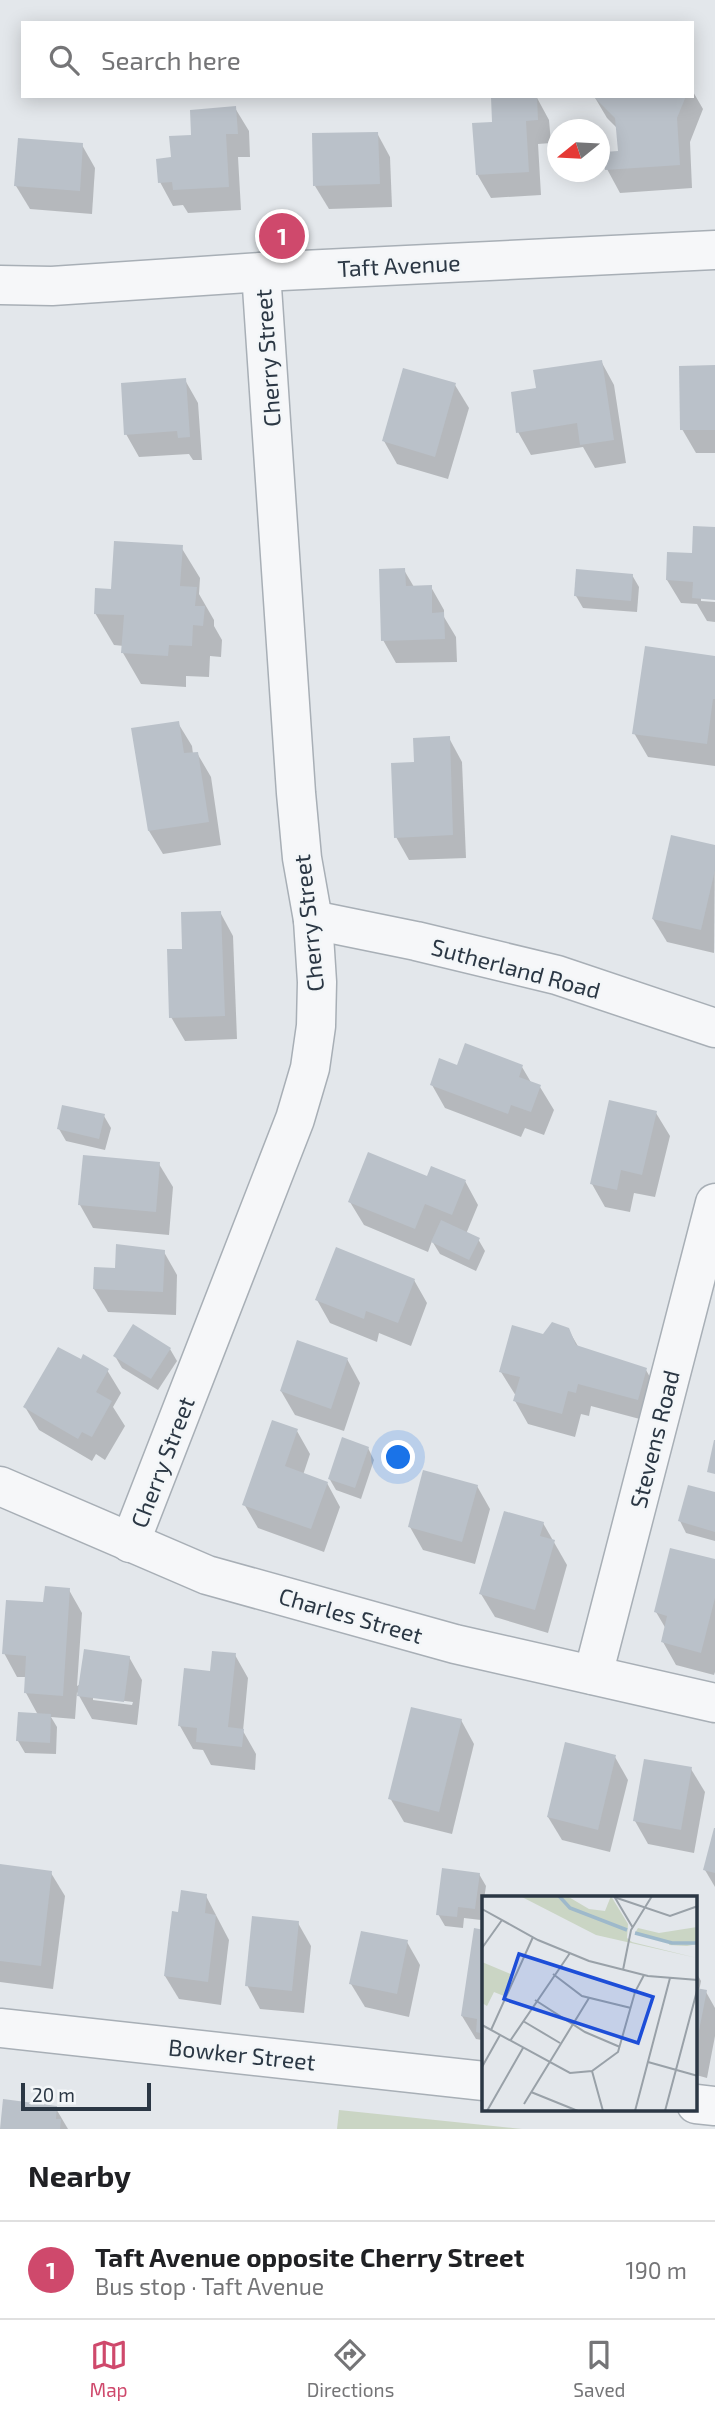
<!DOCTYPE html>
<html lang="en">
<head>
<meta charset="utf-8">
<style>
	:root { --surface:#fff; --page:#f2f2f2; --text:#202124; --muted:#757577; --line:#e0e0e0; --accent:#cf496c }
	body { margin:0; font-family:"Exo 2",sans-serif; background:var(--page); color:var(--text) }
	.compass { position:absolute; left:547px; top:119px; width:63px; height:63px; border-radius:50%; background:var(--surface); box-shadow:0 4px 18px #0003; rotate:252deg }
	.scale { position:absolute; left:21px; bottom:18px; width:130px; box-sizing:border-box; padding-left:7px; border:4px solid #2b3744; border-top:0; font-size:19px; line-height:24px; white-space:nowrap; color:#2b3744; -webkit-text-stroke:5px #f3f6f8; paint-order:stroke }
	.you { position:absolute; left:399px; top:1458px; width:24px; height:24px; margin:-18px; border:5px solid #fff; border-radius:50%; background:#1a73e8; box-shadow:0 0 0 10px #1a73e833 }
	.badge { display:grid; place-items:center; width:46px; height:46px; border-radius:50%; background:var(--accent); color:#fff; font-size:23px; font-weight:700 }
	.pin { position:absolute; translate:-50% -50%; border:4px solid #fff; box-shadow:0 2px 7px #0006 }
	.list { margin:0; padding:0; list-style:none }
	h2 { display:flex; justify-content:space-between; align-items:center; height:91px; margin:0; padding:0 28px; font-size:30px }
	h2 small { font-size:23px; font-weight:400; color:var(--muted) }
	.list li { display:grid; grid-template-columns:46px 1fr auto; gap:21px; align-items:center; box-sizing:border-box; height:98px; padding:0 28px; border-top:2px solid var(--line) }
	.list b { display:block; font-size:26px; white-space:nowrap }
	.list p { margin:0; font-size:23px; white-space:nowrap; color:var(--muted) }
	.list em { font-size:23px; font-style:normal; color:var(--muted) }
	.icon { flex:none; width:38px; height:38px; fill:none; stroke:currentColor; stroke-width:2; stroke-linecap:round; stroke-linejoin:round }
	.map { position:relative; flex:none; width:715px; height:2129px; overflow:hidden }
	.search { position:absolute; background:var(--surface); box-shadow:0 4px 18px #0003; left:21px; right:21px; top:21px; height:77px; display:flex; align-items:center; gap:18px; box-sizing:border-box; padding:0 24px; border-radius:0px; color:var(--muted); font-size:26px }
	.sheet { height:189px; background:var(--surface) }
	nav { display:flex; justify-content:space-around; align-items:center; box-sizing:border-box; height:98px; border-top:2px solid var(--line); background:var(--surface); font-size:19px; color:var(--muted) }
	nav a { display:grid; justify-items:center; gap:4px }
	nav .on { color:var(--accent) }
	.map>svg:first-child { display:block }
</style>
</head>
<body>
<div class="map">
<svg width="715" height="2129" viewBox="0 0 715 2129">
	<rect width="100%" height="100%" fill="#e3e7eb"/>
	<!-- green -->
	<path fill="#cad5c4" d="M339,2110L522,2129H337Z"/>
	<!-- shadow -->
	<g fill="#0003" fill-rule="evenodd">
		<path d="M692,90L703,109L690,142L692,188L620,193L607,169L620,152L618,129L607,118L594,96H692Z"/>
		<path d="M536,96L549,120L551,143L538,144L541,195L491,198L477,174L493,123Z"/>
		<path d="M235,108L249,131L250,157H238L241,210L188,213L183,205L173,206L160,182L173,159L193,137Z"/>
		<path d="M377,133L390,157L392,207L329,209L315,186Z"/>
		<path d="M82,145L95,168L92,214L30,209L16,186Z"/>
		<path d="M601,361L614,385L626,463L595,468L583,447L531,455L518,432L538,390Z"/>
		<path d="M715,367V453H696L682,429Z"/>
		<path d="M185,380L198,403L202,460H193L189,454L139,457L126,434Z"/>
		<path d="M455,385L469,408L448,479L397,464L384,441Z"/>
		<path d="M715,529V598L701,597V601L715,602V622L707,621L697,604L681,603L667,580L693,555Z"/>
		<path d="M181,547L200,578L199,594L214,620V626L222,640L221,657L210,656L209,677L186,676V687L141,684L123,653L124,646L114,645L95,613L113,591Z"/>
		<path d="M404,570L414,587H431L444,610V617L456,637L457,662L396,663L383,640Z"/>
		<path d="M632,575L639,587L637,612L583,608L576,596Z"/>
		<path d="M715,658V766L648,757L634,733Z"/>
		<path d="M178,723L192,746L193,754L197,753L211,777L221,845L163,854L149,831Z"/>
		<path d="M449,738L462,762L466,858L409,860L396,837L415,764Z"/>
		<path d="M715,847L714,953L667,942L653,919Z"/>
		<path d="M220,912L233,936L237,1039L185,1041L171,1017L184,950Z"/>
		<path d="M458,1067H522L532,1084L540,1087L554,1110L544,1135L525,1128L521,1137L445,1108L432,1085Z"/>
		<path d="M656,1113L670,1136L655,1197L634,1193L630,1212L605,1207L592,1184Z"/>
		<path d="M104,1116L111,1128L105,1150L66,1141L59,1129Z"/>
		<path d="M159,1164L173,1187L169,1235L93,1228L80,1205Z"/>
		<path d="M428,1178L465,1181L478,1205L466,1234L478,1239L485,1251L476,1271L440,1254L432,1241L428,1252L364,1225L350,1202Z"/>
		<path d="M164,1252L177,1275L176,1315L108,1312L94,1289L117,1269Z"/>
		<path d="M414,1280L427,1303L411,1346L379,1333L377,1342L330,1323L317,1300Z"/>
		<path d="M568,1329L579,1348L646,1370L659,1393L651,1422L591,1406L589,1416L581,1414L575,1437L528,1424L515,1401L516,1396L501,1372Z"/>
		<path d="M170,1349L177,1361L158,1390L122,1368L115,1356Z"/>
		<path d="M347,1359L360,1383L344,1431L295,1415L281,1391Z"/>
		<path d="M81,1362L107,1370L121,1393L113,1407L125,1426L105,1460L96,1454L92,1461L39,1430L25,1407Z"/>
		<path d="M297,1431L310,1454L303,1475L327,1483L340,1507L324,1552L258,1528L244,1504Z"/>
		<path d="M368,1448L374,1460L361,1499L336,1490L329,1478Z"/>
		<path d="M477,1486L490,1509L475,1564L423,1550L410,1527Z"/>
		<path d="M715,1494V1541L686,1533L680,1521Z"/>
		<path d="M543,1523L567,1565L548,1633L495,1617L481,1594Z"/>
		<path d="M715,1561V1672L714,1675L676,1665L663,1642L666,1629L656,1612Z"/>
		<path d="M69,1590L82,1613L77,1686L129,1657L142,1680L137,1725L92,1719L77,1692L75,1719L51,1717L57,1727L56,1754L25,1753L18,1741L38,1715L26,1693L27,1677H17L4,1653L45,1604ZM93,1697L133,1702L132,1705L93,1700Z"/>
		<path d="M235,1655L248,1678L243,1731L256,1754L255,1770L211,1765L203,1750L193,1749L180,1726L211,1673Z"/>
		<path d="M461,1720L474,1744L452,1834L404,1822L390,1798Z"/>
		<path d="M615,1757L628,1780L610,1852L562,1840L548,1817Z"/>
		<path d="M691,1769L705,1792L694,1853L648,1844L635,1821Z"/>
		<path d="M715,1832V1887L705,1870Z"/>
		<path d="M0,1866L51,1873L65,1896L53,1989L0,1982Z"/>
		<path d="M479,1874L486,1886L481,1920L464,1918L463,1928L445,1926L438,1914Z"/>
		<path d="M206,1896L229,1940L221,2005L179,1999L165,1976L180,1914Z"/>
		<path d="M298,1923L311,1946L304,2013L260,2009L247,1985Z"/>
		<path d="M484,1932V2043L482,2040L476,2039L462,2016Z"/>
		<path d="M407,1942L420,1965L409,2017L365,2007L351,1984Z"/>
		<path d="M696,1972L701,1981L699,1991L706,1992L715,2008V2036L707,2078L696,2075Z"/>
		<path d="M55,2107L68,2129H1Z"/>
	</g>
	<!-- building -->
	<g fill="#bac1c9">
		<path d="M537,96L538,120L526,121L529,172L476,175L472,123L492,122L491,97Z"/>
		<path d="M593,96H686L677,118L680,165L605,170L604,152L618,151L615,118Z"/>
		<path d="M236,106L238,134H226L229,187L173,190L172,182L158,183L156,159L171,157L169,136L191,135L190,110Z"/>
		<path d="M378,132L380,184L313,186L312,133Z"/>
		<path d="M18,138L83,143L80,191L14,186Z"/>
		<path d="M602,360L614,440L580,445L577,423L516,433L511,392L536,388L533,370Z"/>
		<path d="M715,365V430H680L679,366Z"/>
		<path d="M403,368L456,383L435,457L382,441Z"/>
		<path d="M186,378L190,437L178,438L177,431L124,435L121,383Z"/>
		<path d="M693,526L715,527V600L692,598L693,582L666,580L667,552L692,553Z"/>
		<path d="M114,541L183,545L180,586L197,587L195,606H205L203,626L193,625L192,646L169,645L168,656L121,653L124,615L94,614L95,588L111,589Z"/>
		<path d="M405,568L406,586L432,585V613L444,612L445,639L381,641L379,569Z"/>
		<path d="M576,569L633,574L631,601L574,596Z"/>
		<path d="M645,646L715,656V699H713L707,744L632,734Z"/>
		<path d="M179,721L184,753L198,752L209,822L148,831L131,728Z"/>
		<path d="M450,736L453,835L394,838L391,763L414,762L413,738Z"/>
		<path d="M671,835L715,845V870L701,930L652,919Z"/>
		<path d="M221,911L225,1016L169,1018L167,949H182L181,912Z"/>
		<path d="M465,1043L523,1065L519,1077L541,1085L531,1112L511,1105L508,1114L430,1085L439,1058L457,1065Z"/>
		<path d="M609,1100L657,1111L642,1175L621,1170L617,1190L590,1184Z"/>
		<path d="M62,1105L105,1114L99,1139L57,1129Z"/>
		<path d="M368,1152L427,1176L431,1166L466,1180L452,1215L425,1204L415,1229L348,1202Z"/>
		<path d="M83,1155L160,1162L156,1212L78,1205Z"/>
		<path d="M441,1220L480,1238L469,1260L431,1242Z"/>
		<path d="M116,1244L165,1250L163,1292L93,1289L94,1267L115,1268Z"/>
		<path d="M336,1247L415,1279L398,1323L366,1311L364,1319L315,1300Z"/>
		<path d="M552,1322L569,1328L576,1345L647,1368L638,1400L578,1384L576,1393L568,1391L562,1414L513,1401L520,1377L499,1372L512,1325L543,1334Z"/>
		<path d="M133,1324L171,1348L151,1379L113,1356Z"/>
		<path d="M297,1340L348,1358L331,1409L280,1391Z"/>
		<path d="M58,1347L81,1359L83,1354L109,1369L96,1392L112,1401L92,1437L82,1432L78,1439L23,1407Z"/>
		<path d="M272,1420L298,1429L285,1466L328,1482L311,1529L242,1505Z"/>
		<path d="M342,1437L369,1447L355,1488L328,1479Z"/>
		<path d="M714,1440H715V1474L707,1472Z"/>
		<path d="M423,1470L478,1485L462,1542L408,1527Z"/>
		<path d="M688,1485L715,1492V1532L678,1521Z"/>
		<path d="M504,1511L544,1522L540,1536L555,1540L535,1610L479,1594Z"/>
		<path d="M670,1548L715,1559V1598L701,1653L661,1642L667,1616L654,1612Z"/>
		<path d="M45,1586L70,1588L63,1696L24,1693L26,1656L2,1654L6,1600L43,1602Z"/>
		<path d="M84,1649L130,1656L124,1702L77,1696Z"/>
		<path d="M212,1651L236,1653L228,1727L244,1729L242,1747L196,1742L197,1728L178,1726L184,1668L210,1671Z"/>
		<path d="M411,1707L462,1719L439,1812L388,1799Z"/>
		<path d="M18,1712L51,1714L50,1743L16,1741Z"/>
		<path d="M565,1742L616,1755L598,1830L547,1817Z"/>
		<path d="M644,1759L692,1767L681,1830L633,1821Z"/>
		<path d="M714,1828H715V1873L703,1870Z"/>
		<path d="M0,1864L52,1871L41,1966L0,1961Z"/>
		<path d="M442,1868L480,1873L475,1909L458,1907L457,1917L436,1915Z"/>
		<path d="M181,1890L207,1894L205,1913L216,1915L208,1982L164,1976L172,1911L178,1912Z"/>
		<path d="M252,1916L299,1921L292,1991L245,1986Z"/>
		<path d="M474,1928L484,1930V2034L476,2032L477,2019L461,2016Z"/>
		<path d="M361,1931L408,1940L397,1994L349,1984Z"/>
		<path d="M696,1988L707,1990L697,2041H696Z"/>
		<path d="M3,2099L57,2106L56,2119H61L60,2129H0Z"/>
	</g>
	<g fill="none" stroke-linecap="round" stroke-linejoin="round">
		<defs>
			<g id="minor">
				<path d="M313,920L416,941L557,975L715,1028"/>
				<path d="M0,1486L207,1575L455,1644L715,1703"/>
				<path d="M130,1543L295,1119L310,1068L316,1026L317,982L313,920L302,858L296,793L261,272"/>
				<path d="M593,1675L715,1203"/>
				<path d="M0,2028L484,2081"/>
				<path d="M696,2104L715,2106"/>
			</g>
			<path id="tertiary" d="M0,285L52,286L261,272L715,250"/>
		</defs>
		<!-- minor casing -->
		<use href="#minor" stroke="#a8afb6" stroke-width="41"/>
		<!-- tertiary casing -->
		<use href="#tertiary" stroke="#a8afb6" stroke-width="41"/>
		<!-- minor -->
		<use href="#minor" stroke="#f6f7f9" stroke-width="38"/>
		<!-- tertiary -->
		<use href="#tertiary" stroke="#f6f7f9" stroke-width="38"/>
	</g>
	<g text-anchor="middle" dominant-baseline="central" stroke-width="5" stroke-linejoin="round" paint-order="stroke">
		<!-- street labels -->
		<g font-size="23" fill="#2b3744" stroke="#f3f6f8">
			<text transform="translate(399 265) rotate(-3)">Taft Avenue</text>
			<text transform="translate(267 358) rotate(-94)">Cherry Street</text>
			<text transform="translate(308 923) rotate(-96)">Cherry Street</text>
			<text transform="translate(516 968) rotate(15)">Sutherland Road</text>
			<text transform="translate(654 1439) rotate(-76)">Stevens Road</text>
			<text transform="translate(162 1462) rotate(-69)">Cherry Street</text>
			<text transform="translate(351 1615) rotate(16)">Charles Street</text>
			<text transform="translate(242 2054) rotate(6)">Bowker Street</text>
		</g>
	</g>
	<!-- overview -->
	<g transform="translate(482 1896)">
		<rect width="215" height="215" fill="#e3e7eb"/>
		<path d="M38,0H85L107,13L123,15L129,0L146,28L145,42L150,46L215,62L114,39ZM215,31V48L205,50L187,49L188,46L153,37L156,32L177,37ZM0,66L31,79L22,100L12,96L5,110L0,107Z" fill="#cad5c4"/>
		<path fill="none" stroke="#9eb9cb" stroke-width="3.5" d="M77,0L88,12L145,34M153,37L190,47H216"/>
		<path fill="none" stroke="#99a1a8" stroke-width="2" d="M132,0L151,32M132,1L188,20L216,10M0,13L56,44L107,65L166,80L216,84M0,52L20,24M141,74L149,34L170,0M71,78L100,100L149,112M53,104L103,136L138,151M41,125L78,147M0,129L88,177L110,175L136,156L153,96L162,79M9,134L51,41M28,145L88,57M166,166L216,180M0,171L18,139M110,175L121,215M49,196L96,215M42,208L107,102M5,215L41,152M153,215L188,82M183,215L216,91"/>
		<path fill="#1d4ed8" fill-opacity="0.15" stroke="#1d4ed8" stroke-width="3.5" d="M37,58L171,101L156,147L22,103Z"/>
		<rect width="215" height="215" fill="none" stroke="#2b3744" stroke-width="3.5"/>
	</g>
</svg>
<svg class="compass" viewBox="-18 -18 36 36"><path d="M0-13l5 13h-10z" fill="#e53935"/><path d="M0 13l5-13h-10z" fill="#757577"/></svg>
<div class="scale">20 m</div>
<div class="you"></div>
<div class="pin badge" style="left:282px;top:236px">1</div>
<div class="search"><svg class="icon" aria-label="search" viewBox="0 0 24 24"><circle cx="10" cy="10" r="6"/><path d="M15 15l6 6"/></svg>Search here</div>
</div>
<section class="sheet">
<h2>Nearby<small></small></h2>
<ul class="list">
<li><span class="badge">1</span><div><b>Taft Avenue opposite Cherry Street</b><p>Bus stop · Taft Avenue</p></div><em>190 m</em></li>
</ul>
</section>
<nav>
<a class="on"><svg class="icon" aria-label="map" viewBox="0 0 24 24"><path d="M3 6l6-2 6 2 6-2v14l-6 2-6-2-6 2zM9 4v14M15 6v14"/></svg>Map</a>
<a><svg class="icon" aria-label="directions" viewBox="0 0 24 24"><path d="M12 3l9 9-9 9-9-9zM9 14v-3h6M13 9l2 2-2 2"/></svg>Directions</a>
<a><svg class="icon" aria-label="saved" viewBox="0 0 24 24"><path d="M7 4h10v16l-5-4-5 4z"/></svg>Saved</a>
</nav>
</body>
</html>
